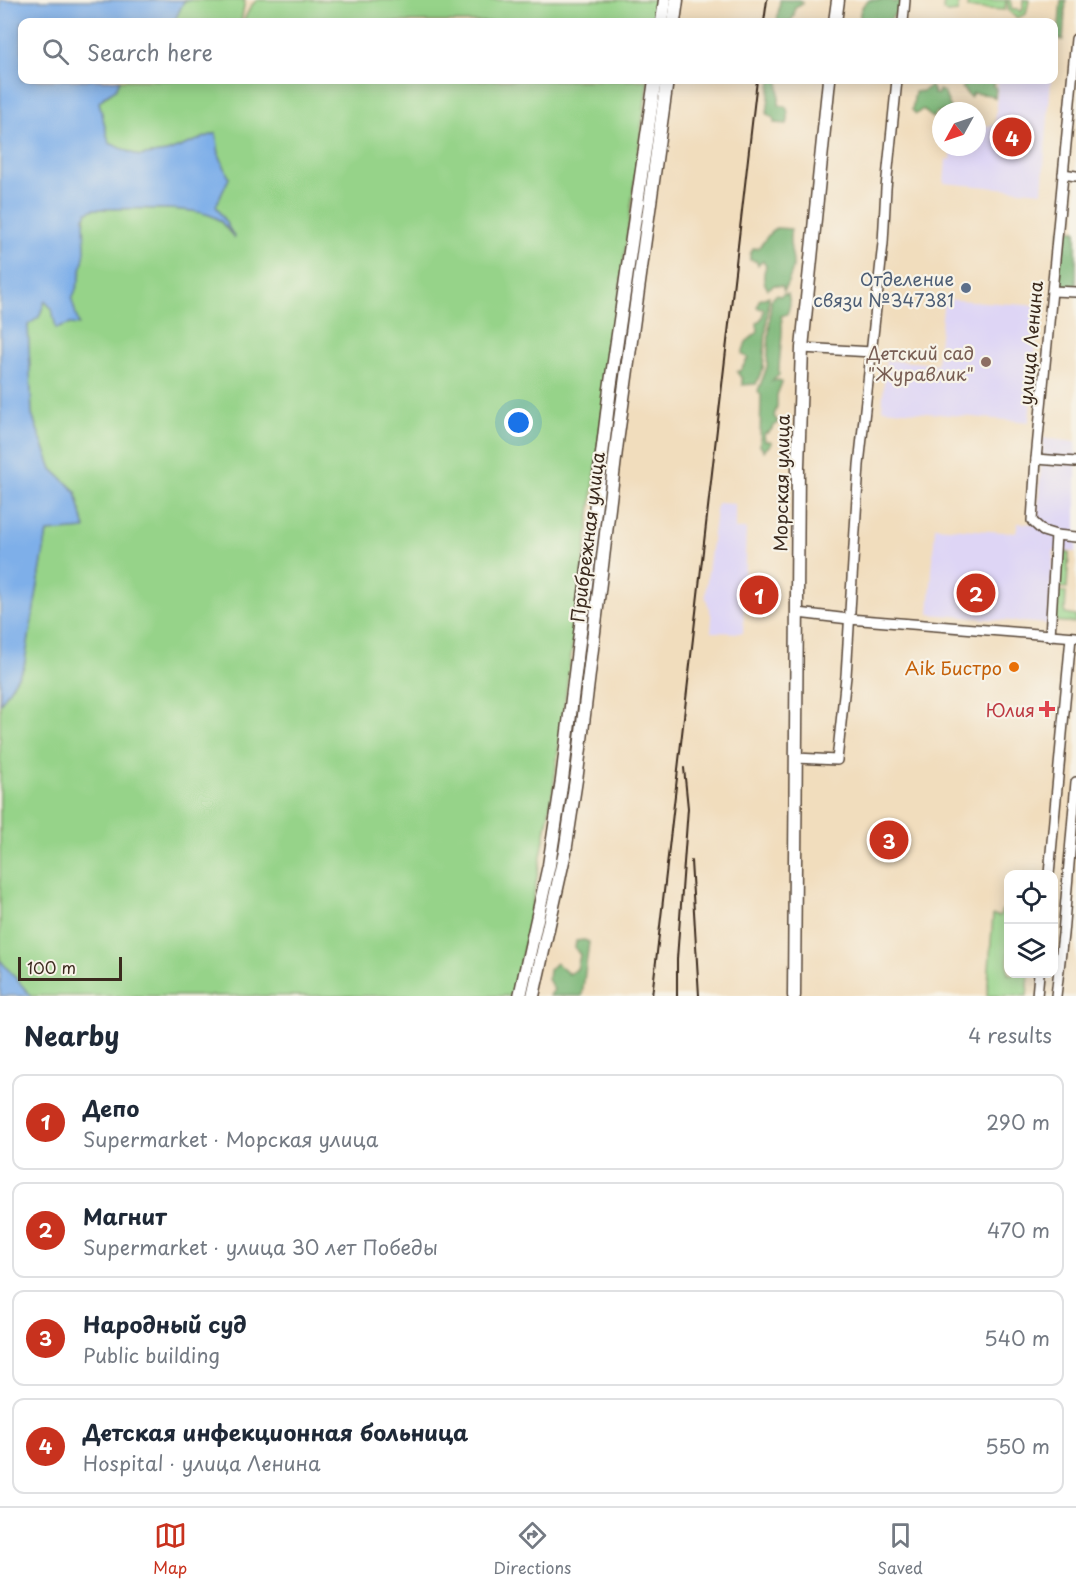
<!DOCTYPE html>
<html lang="en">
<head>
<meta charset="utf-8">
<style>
	:root { --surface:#fff; --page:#f6f6f7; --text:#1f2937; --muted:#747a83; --line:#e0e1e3; --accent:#c8321e }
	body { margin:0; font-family:"Playpen Sans",sans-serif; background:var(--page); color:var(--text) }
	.controls { position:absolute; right:18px; bottom:18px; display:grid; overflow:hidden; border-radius:12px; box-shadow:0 3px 15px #0003 }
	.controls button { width:54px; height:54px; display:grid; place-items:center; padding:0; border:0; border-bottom:2px solid var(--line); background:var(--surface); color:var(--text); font:30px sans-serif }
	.compass { position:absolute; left:932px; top:102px; width:54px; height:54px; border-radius:50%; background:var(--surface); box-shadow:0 3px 15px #0003; rotate:230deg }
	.scale { position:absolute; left:18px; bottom:15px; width:104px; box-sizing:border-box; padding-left:6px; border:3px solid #3b2a1e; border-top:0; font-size:16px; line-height:21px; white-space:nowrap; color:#3b2a1e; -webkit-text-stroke:4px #f7f3e8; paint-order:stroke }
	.you { position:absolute; left:519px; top:423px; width:21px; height:21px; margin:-15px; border:4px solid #fff; border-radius:50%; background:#1a73e8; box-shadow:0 0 0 9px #1a73e833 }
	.badge { display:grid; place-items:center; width:39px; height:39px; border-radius:50%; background:var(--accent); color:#fff; font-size:20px; font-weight:700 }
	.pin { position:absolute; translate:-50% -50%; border:3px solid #fff; box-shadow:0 2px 6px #0006 }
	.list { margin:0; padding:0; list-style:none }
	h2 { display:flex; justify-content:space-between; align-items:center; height:78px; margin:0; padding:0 24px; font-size:26px }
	h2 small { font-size:20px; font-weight:400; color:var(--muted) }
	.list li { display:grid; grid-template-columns:39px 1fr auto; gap:18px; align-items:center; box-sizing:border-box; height:96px; margin:0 12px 12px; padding:0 12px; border:2px solid var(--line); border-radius:12px }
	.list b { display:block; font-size:22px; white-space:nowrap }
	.list p { margin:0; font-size:20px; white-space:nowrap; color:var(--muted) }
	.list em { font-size:20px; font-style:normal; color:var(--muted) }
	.icon { flex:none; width:33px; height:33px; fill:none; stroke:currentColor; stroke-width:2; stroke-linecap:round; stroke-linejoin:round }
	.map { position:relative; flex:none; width:1076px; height:996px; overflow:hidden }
	.search { position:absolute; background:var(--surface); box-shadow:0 3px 15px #0003; left:18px; right:18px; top:18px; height:66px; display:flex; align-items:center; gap:15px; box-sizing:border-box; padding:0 21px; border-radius:12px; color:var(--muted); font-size:22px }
	.sheet { height:510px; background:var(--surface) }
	nav { display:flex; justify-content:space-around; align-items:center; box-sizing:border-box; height:84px; border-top:2px solid var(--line); background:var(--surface); font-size:16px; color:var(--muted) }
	nav a { display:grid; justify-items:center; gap:3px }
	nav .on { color:var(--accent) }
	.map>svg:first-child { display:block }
</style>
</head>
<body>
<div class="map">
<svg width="1076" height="996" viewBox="0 0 1076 996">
	<rect width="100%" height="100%" fill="#f7f3e8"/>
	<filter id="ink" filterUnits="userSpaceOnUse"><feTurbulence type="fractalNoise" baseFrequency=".0167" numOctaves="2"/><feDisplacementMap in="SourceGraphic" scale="12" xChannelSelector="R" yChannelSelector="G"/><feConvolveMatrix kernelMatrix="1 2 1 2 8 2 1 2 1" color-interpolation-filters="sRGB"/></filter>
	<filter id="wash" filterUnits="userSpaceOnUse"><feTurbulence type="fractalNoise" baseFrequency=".008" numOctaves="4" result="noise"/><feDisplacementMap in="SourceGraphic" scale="24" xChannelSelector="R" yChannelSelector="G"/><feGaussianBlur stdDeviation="1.35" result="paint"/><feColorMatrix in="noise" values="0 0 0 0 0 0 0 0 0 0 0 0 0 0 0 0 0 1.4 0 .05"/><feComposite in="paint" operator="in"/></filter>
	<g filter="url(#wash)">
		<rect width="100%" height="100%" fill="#f1ddbd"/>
		<!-- built -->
		<g fill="#ded5f5">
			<path d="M998,80H1051L1042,192L944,183L946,159L951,160L952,147H977V126H995Z"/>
			<path d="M944,299L1039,306L1029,422L882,409L886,360L937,364Z"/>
			<path d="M1043,438L1076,442V552L1054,550L1048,624L929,614L935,527L1016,533L1018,523L1037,524Z"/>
			<path d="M717,503L735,504V529H746L743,633L711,632L712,618L705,595Z"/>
		</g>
		<!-- green -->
		<g fill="#96d389" stroke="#687e54" stroke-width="1.5">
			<path d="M191,0H245L241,22H174L184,1Z"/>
			<path d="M257,0H659L656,22H243L251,6Z"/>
			<path d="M944,0H958V12L947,13L943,10Z"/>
			<path d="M968,0H1006L1005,10L967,8Z"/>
			<path d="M1007,0H1010L1012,9H1018L1020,12L1023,9V0H1029L1026,14L1017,18C1008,12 1008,10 1007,0Z"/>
			<path d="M120,80H648L553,790L526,939L512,996H31L0,960V704L24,667L47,531L85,528L76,492L52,469L32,415L28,325L39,317L45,301L52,309L72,300C77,285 82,270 84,254C86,240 81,225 87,212L94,209C121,209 195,205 216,218C222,222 227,230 232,235L216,206L229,178L219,154L216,133L167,152L139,156L109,143L99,102C107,94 116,91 120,80Z"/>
			<path d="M1058,552L1069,553L1067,588L1055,587Z"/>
			<path d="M1055,591L1066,592L1065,614L1076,616L1075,623L1052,621Z"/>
			<path d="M1002,910H1008V974H1029L1027,996H987L993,915L1000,916Z"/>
		</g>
		<!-- forest -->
		<g fill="#78b575" stroke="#5a704a" stroke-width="1.5">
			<path d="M780,0H800L803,3L795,7L794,16L790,22H777Z"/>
			<path d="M870,0H891L894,2L901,0L902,11L894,15L889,22H861C858,14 861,4 870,0Z"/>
			<path d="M1061,0H1066L1063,40L1058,39Z"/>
			<path d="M771,80H779V105L786,107C789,113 789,118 787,124L774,123V119L767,114Z"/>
			<path d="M965,80H996L993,85L994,87H996L995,98L991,95L973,93L970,97L962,88Z"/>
			<path d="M930,86L933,90L934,94H938L939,90L944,92L951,109L950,111H941V113L937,112L932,118L923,109L916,114L912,110L915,92L923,91Z"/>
			<path d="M776,228L791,229C787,248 794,251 793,267C792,275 787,283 784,291L782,286L774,285L768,289C762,282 763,274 766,266L763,261L758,265L756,261L750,260V254L754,248L757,249C764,243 768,233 776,228Z"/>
			<path d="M1060,229L1076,230V287L1057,285Z"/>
			<path d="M783,294H788L790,305L787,314L781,316C785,332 778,356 779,375L772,381L779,380L782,382L777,395V407L774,416L778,422L769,432L764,434L765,441H770L772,443L764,451L760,446L761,395L758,391L767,367L771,300L776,295L780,296Z"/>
			<path d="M769,296L763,368L756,384L742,385V379L737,372L741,370L748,358L742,354L746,342L758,332L757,323L762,318L764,309L757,308L759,300Z"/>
			<path d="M584,940L589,942L582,996H549L554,990L548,979L549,970L556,963L569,974L577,969L580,955L575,948L576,941Z"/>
		</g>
		<!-- water -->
		<g fill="#7eafe9" stroke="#5c6c84" stroke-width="1.5">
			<path d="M0,0H191L184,1L174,22H22V80H120L116,89L106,95L99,102L109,143L139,156L167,152L216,133L219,154L229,178L216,206L235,238C229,232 223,222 216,218C194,205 121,209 94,209L87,212L84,218L85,252L79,281L72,300L79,325L70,324L56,329L52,309L45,301L39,317L28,325L32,415L52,469L76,492L85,529L47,532L24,667L0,704Z"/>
			<path d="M0,960L31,996H0Z"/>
		</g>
	</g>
	<g filter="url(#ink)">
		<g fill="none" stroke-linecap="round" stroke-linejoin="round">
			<defs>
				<g id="minor">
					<path d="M903,22L905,0"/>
					<path d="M1063,174L1076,176"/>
					<path d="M1052,291L1076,292"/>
					<path d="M802,348L872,352"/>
					<path d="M1036,459L1076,462"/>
					<path d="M1056,535L1076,537"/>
					<path d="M798,613L849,619L1076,637"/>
					<path d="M1050,636L1056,535L1043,531L1032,521L1036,459L1076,39"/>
					<path d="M796,758L837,760L846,676L859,465L883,243L886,188L897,80"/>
					<path d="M1049,874L1071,637"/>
					<path d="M1037,996L1039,974"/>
					<path d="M1056,996L1063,934L1076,782"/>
				</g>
				<g id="major">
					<path d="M662,22L665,0"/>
					<path d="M674,22L677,0"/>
					<path d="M835,22L838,0"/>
					<path d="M520,996L549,865L562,780L610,389L655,80"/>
					<path d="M533,996L565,852L577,773L617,442L667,80"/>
					<path d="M794,996L798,466L802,348L829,80"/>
				</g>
			</defs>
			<!-- minor casing -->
			<use href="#minor" stroke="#564536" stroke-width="12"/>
			<!-- major casing -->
			<use href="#major" stroke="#564536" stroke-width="15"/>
			<!-- minor -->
			<use href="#minor" stroke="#fff" stroke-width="9"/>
			<!-- major -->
			<use href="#major" stroke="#fff" stroke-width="12"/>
			<!-- rail -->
			<g stroke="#3b2a1e" stroke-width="2">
				<path d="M764,22L767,0"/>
				<path d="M691,861L699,996"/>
				<path d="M652,996L757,80"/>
				<path d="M677,996V959L688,808L684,768"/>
			</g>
		</g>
	</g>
	<!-- markers -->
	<circle fill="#5c6f8a" stroke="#f7f3e8" stroke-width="2" cx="966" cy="288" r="6"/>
	<circle fill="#8d6e63" stroke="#f7f3e8" stroke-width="2" cx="986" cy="362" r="6"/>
	<circle fill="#e8710a" stroke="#f7f3e8" stroke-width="2" cx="1014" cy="667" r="6"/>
	<path fill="#e0444e" stroke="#f7f3e8" stroke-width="2" d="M1044 700h6v6h6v6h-6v6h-6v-6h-6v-6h6z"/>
	<g text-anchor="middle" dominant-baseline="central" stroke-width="4.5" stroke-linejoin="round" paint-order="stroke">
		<!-- service labels -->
		<g font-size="18" fill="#4e5e75" stroke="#f7f3e8" text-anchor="end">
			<text x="954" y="278">Отделение<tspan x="954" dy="21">связи №347381</tspan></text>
		</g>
		<!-- street labels -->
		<g font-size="18" fill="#3b2a1e" stroke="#f7f3e8">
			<text transform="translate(1030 343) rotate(-85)">улица Ленина</text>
			<text transform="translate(781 483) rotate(-89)">Морская улица</text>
			<text transform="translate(587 537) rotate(-83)">Прибрежная улица</text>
		</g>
		<!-- education labels -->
		<g font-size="18" fill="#785e54" stroke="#f7f3e8" text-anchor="end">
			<text x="974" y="352">Детский сад<tspan x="974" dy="21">"Журавлик"</tspan></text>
		</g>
		<!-- food labels -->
		<g font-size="18" fill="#c56008" stroke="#f7f3e8" text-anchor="end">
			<text x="1002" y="667">Aik Бистро</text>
		</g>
		<!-- health labels -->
		<g font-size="18" fill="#be3a42" stroke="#f7f3e8" text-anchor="end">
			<text x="1035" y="709">Юлия</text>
		</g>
	</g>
</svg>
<div class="controls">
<button><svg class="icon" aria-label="locate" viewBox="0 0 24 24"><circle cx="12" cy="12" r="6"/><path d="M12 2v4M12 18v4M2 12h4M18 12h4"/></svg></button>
<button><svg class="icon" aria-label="layers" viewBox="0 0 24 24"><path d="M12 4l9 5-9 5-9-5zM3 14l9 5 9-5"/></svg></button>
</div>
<svg class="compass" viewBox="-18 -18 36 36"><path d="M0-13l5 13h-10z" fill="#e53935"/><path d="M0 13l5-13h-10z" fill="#747a83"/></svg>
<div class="scale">100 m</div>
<div class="you"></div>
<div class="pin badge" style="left:759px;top:595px">1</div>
<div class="pin badge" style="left:976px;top:593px">2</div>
<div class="pin badge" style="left:889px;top:840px">3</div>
<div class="pin badge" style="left:1012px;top:137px">4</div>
<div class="search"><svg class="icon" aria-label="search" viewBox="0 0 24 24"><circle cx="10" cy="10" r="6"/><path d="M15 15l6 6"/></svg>Search here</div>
</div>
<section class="sheet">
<h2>Nearby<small>4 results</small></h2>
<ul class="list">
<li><span class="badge">1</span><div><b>Депо</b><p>Supermarket · Морская улица</p></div><em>290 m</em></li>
<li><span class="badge">2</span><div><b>Магнит</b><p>Supermarket · улица 30 лет Победы</p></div><em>470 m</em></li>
<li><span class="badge">3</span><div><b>Народный суд</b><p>Public building</p></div><em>540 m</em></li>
<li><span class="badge">4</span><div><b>Детская инфекционная больница</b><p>Hospital · улица Ленина</p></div><em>550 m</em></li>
</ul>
</section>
<nav>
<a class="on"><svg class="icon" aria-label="map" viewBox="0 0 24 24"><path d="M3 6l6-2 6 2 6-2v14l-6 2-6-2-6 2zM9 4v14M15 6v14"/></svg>Map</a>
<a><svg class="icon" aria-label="directions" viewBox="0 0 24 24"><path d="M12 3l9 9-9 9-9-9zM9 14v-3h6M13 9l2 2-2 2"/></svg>Directions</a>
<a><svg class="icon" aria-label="saved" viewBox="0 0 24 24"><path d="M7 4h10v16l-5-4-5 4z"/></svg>Saved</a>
</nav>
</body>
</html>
